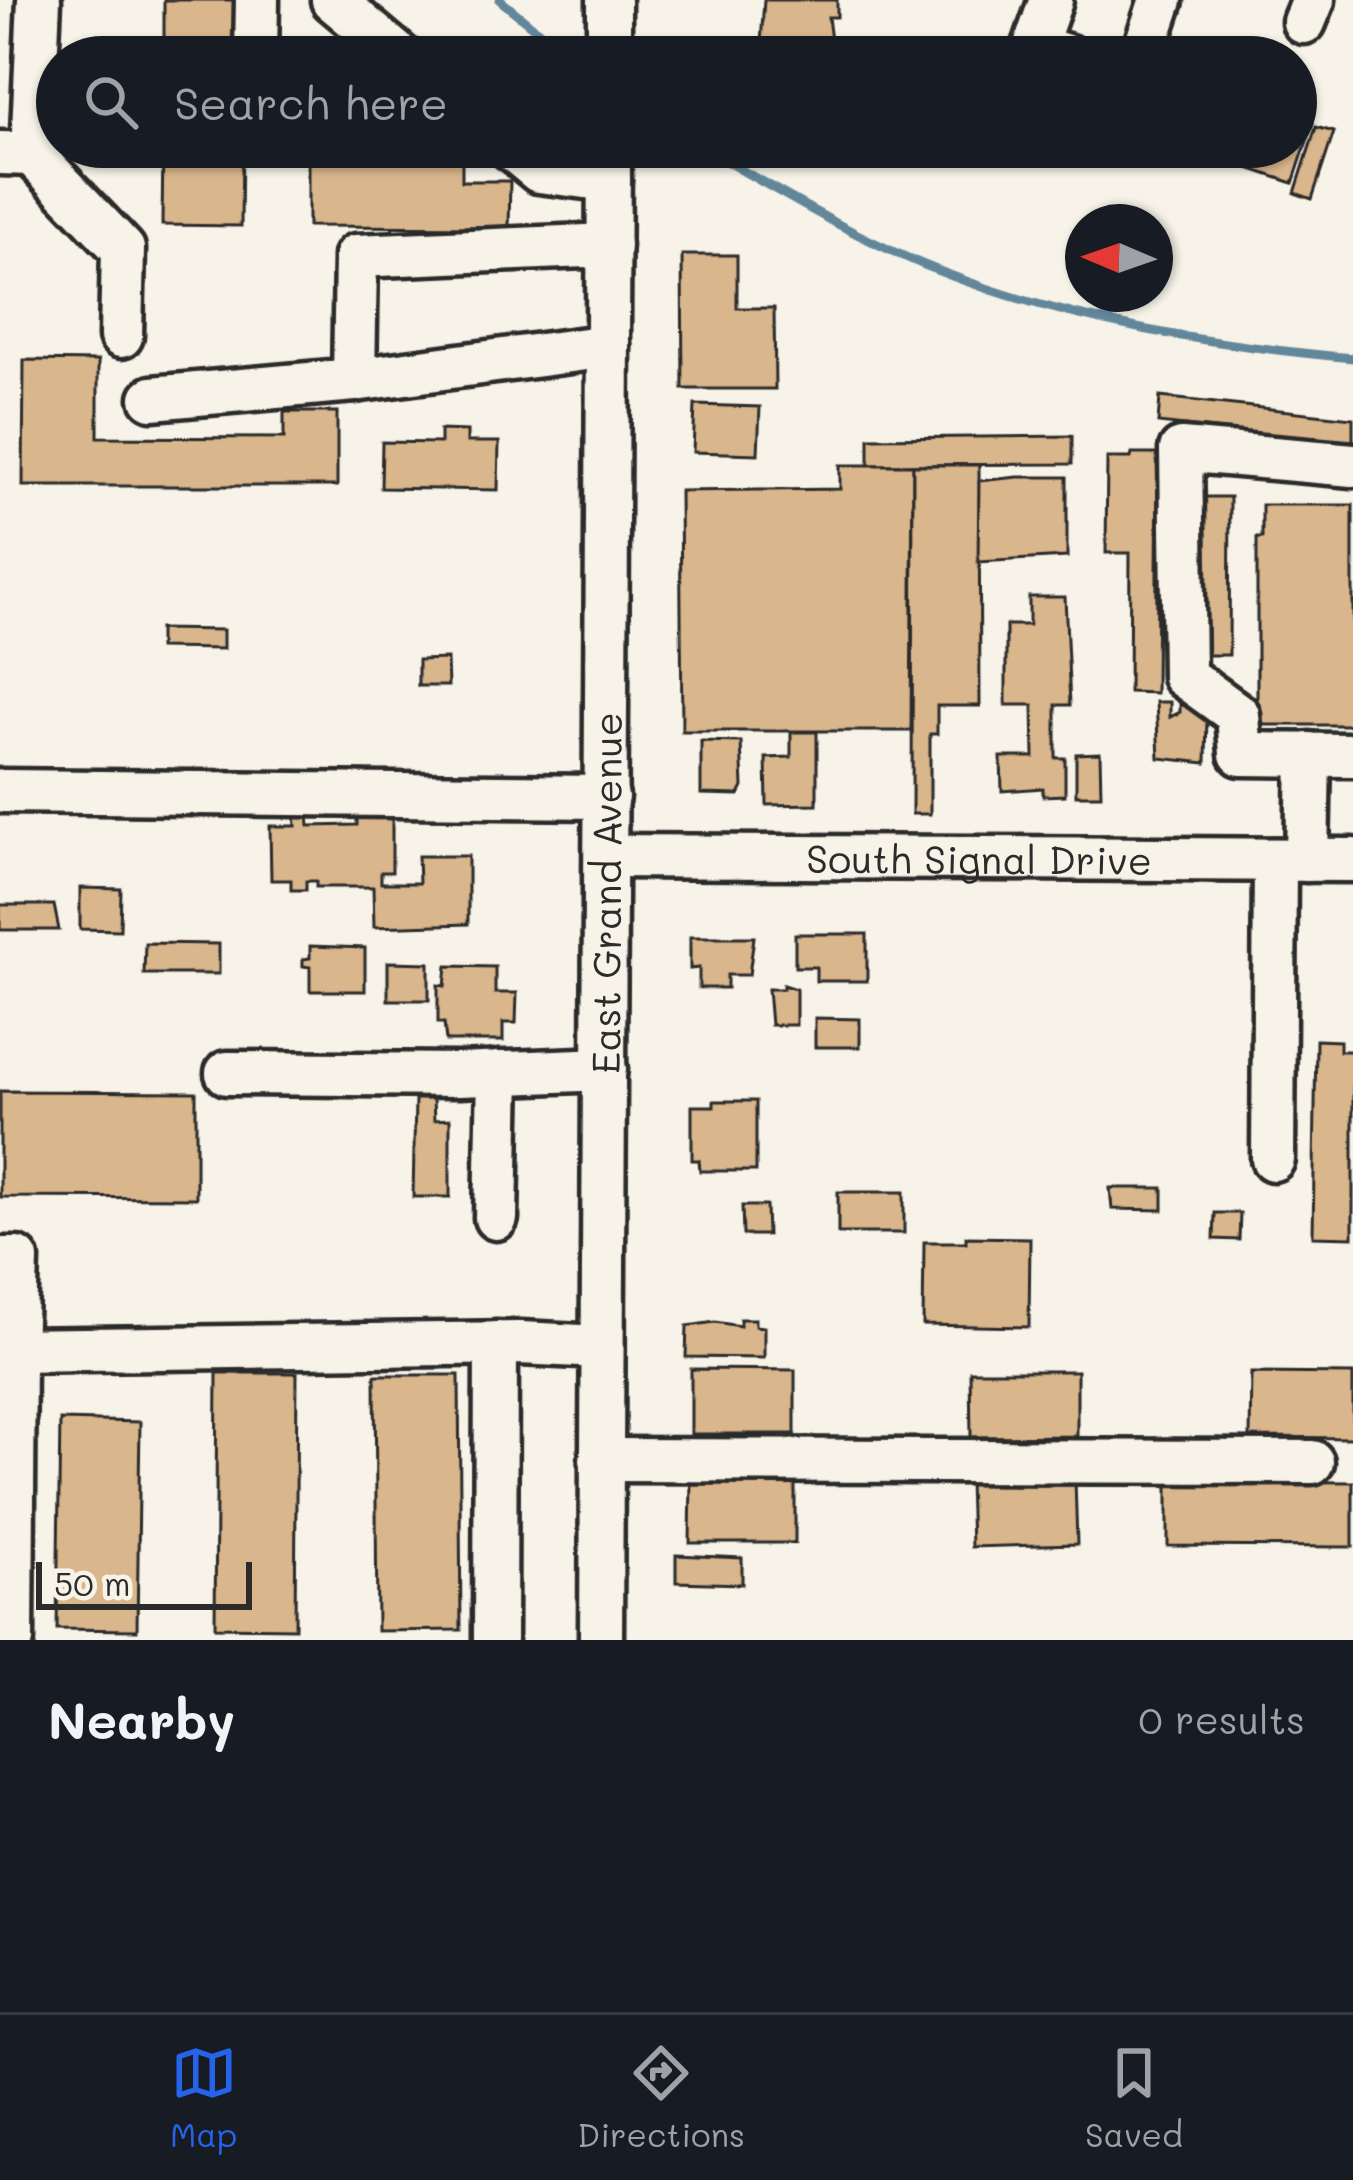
<!DOCTYPE html>
<html lang="en">
<head>
<meta charset="utf-8">
<style>
	:root { --surface:#171b24; --page:#242831; --text:#f1f3f6; --muted:#9ea1a6; --line:#363941; --accent:#2563eb }
	body { margin:0; font-family:Mali,sans-serif; background:var(--page); color:var(--text) }
	.compass { position:absolute; left:1065px; top:204px; width:108px; height:108px; border-radius:50%; background:var(--surface); box-shadow:0 3px 9px #0004; rotate:272deg }
	.scale { position:absolute; left:36px; bottom:30px; width:216px; box-sizing:border-box; padding-left:12px; border:6px solid #2b2b2b; border-top:0; font-size:33px; line-height:42px; white-space:nowrap; color:#2b2b2b; -webkit-text-stroke:9px #f7f3e8; paint-order:stroke }
	.list { margin:0; padding:0; list-style:none }
	h2 { display:flex; justify-content:space-between; align-items:center; height:156px; margin:0; padding:0 48px; font-size:51px }
	h2 small { font-size:39px; font-weight:400; color:var(--muted) }
	.icon { flex:none; width:66px; height:66px; fill:none; stroke:currentColor; stroke-width:2; stroke-linecap:round; stroke-linejoin:round }
	.map { position:relative; flex:none; width:1353px; height:1640px; overflow:hidden }
	.search { position:absolute; background:var(--surface); box-shadow:0 3px 9px #0004; left:36px; right:36px; top:36px; height:132px; display:flex; align-items:center; gap:30px; box-sizing:border-box; padding:0 42px; border-radius:66px; color:var(--muted); font-size:45px }
	.sheet { height:372px; background:var(--surface) }
	nav { display:flex; justify-content:space-around; align-items:center; box-sizing:border-box; height:168px; border-top:3px solid var(--line); background:var(--surface); font-size:33px; color:var(--muted) }
	nav a { display:grid; justify-items:center; gap:6px }
	nav .on { color:var(--accent) }
	.map>svg:first-child { display:block }
</style>
</head>
<body>
<div class="map">
<svg width="1353" height="1640" viewBox="0 0 1353 1640">
	<rect width="100%" height="100%" fill="#f7f3e8"/>
	<filter id="ink" filterUnits="userSpaceOnUse"><feTurbulence type="fractalNoise" baseFrequency=".00833" numOctaves="2"/><feDisplacementMap in="SourceGraphic" scale="24" xChannelSelector="R" yChannelSelector="G"/><feConvolveMatrix kernelMatrix="1 2 1 2 8 2 1 2 1" color-interpolation-filters="sRGB"/></filter>
	<g filter="url(#ink)">
		<g fill="none" stroke-linecap="round" stroke-linejoin="round">
			<!-- stream -->
			<g stroke="#62879b" stroke-width="9">
				<path d="M500,0L548,39"/>
				<path d="M702,147C778,191 857,239 939,271C1072,323 1212,345 1353,358"/>
			</g>
		</g>
		<!-- building -->
		<g fill="#dab68c" stroke="#2b2b2b" stroke-width="3">
			<path d="M164,0H243L242,57H164Z"/>
			<path d="M764,0H837V17H828L833,57H760Z"/>
			<path d="M1296,95L1310,99L1303,120L1313,123L1293,183L1186,147H1296Z"/>
			<path d="M1316,127L1334,132L1312,199L1295,193Z"/>
			<path d="M163,147H242L241,226L162,225Z"/>
			<path d="M308,147L462,148V181H510L509,227L308,226Z"/>
			<path d="M682,255H737V308H774L775,389H683Z"/>
			<path d="M24,360L98,361V437L284,438V412H337V486H23Z"/>
			<path d="M1160,397L1353,418V444L1158,423Z"/>
			<path d="M695,405L760,407L758,454L693,452Z"/>
			<path d="M440,430L467,431V442H499L498,490L381,488L382,442L440,443Z"/>
			<path d="M1072,436V464L869,465V438Z"/>
			<path d="M1132,454H1158L1156,693L1129,692L1130,553H1106L1107,458H1131Z"/>
			<path d="M840,465H913L911,731H682L680,491L840,489Z"/>
			<path d="M913,465H979L980,706H937V734H930V814H912Z"/>
			<path d="M1018,477H1067V557L978,562L979,481Z"/>
			<path d="M1203,497H1230L1229,655H1202Z"/>
			<path d="M1262,505H1353V725H1257V538H1262Z"/>
			<path d="M1029,597H1065L1070,705H1056V758H1065V795L1043,796V788L1002,791L1001,757H1034L1033,705H1006V625H1029Z"/>
			<path d="M159,629L223,630V649L159,648Z"/>
			<path d="M447,659L448,686H418V660Z"/>
			<path d="M1156,702H1170V717L1180,712V705H1200L1207,713L1206,763L1159,758Z"/>
			<path d="M791,732H817V804L767,805L766,758L791,757Z"/>
			<path d="M701,741L741,742L743,787L739,795L701,794Z"/>
			<path d="M1100,753L1101,795H1076V754Z"/>
			<path d="M295,814H308L309,826L357,825V818L392,817V872H381V883H419L418,856H468V924L374,927L373,887H316V881H306V890H291V880H271L270,826H296Z"/>
			<path d="M80,888L121,889L120,930L80,929Z"/>
			<path d="M0,905H54L59,930H0Z"/>
			<path d="M795,934H867V981H816V967H795Z"/>
			<path d="M690,937H754L749,975H727V988H699V968L690,969Z"/>
			<path d="M145,943L219,944V974H144Z"/>
			<path d="M310,946L365,948V991H310V967L303,966V959L310,958Z"/>
			<path d="M388,962L429,963V1000H388Z"/>
			<path d="M447,966L495,967V993H517L516,1023H503V1041H446L444,1023H438V985L445,986Z"/>
			<path d="M783,985L796,989V1025H771L768,989H783Z"/>
			<path d="M815,1018L860,1019V1047H815Z"/>
			<path d="M1316,1040L1340,1041V1051H1353V1237L1313,1236Z"/>
			<path d="M0,1091L196,1092V1198L0,1197Z"/>
			<path d="M415,1099H433L434,1120L450,1119V1197H413Z"/>
			<path d="M714,1101H756V1171H700L699,1160H692V1106H714Z"/>
			<path d="M1110,1188H1163V1210L1112,1209Z"/>
			<rect x="838" y="1192" width="66" height="41"/>
			<path d="M742,1206H766L767,1235H743Z"/>
			<path d="M1215,1213H1240L1239,1240L1214,1239Z"/>
			<path d="M966,1237L1030,1238L1029,1327L923,1325L924,1242H966Z"/>
			<path d="M740,1319H755V1326L764,1327V1358L686,1357L687,1326L715,1322L740,1326Z"/>
			<path d="M691,1369L795,1370V1434H691Z"/>
			<path d="M970,1371H1077V1436L971,1437Z"/>
			<path d="M217,1373H297L295,1628L215,1627Z"/>
			<path d="M1251,1373L1353,1374V1438L1250,1437Z"/>
			<path d="M375,1375H459L461,1630L377,1631Z"/>
			<path d="M60,1420L140,1422L137,1630L57,1629Z"/>
			<path d="M691,1478H795V1543H690Z"/>
			<path d="M1075,1479L1077,1544L971,1547L969,1481Z"/>
			<path d="M1168,1481L1353,1482V1547L1168,1546Z"/>
			<path d="M676,1555L742,1558V1584L676,1582Z"/>
		</g>
		<g fill="none" stroke-linecap="round" stroke-linejoin="round">
			<defs>
				<g id="minor">
					<path d="M333,0L401,57"/>
					<path d="M1051,0L1035,46L1069,57"/>
					<path d="M1304,22L1313,0"/>
					<path d="M256,57L257,0"/>
					<path d="M609,57V0"/>
					<path d="M1142,57L1161,0"/>
					<path d="M510,147L539,171L609,180"/>
					<path d="M0,153L32,154L39,0"/>
					<path d="M32,154L123,249L121,336"/>
					<path d="M354,380L608,346"/>
					<path d="M152,398L354,380L356,256L609,245"/>
					<path d="M1353,465L1181,450L1184,676L1238,715L1241,754L1353,755"/>
					<path d="M0,791L607,797"/>
					<path id="s1" d="M607,856L1353,860"/>
					<path d="M1307,860L1309,754"/>
					<path d="M227,1073L459,1075L605,1069"/>
					<path d="M1273,1159L1275,860"/>
					<path d="M496,1218L499,1073"/>
					<path d="M0,1259H17L14,1350"/>
					<path d="M601,1460L1312,1462"/>
					<path d="M12,1640L14,1350L520,1343L601,1347"/>
					<path d="M495,1640L496,1343"/>
					<path id="s2" d="M601,1640L609,147"/>
				</g>
			</defs>
			<!-- minor casing -->
			<use href="#minor" stroke="#2b2b2b" stroke-width="51"/>
			<!-- minor -->
			<use href="#minor" stroke="#f7f3e8" stroke-width="42"/>
		</g>
	</g>
	<g text-anchor="middle" dominant-baseline="central" stroke-width="10" stroke-linejoin="round" paint-order="stroke">
		<!-- street labels -->
		<g font-size="39" fill="#2b2b2b" stroke="#f7f3e8">
			<text stroke="none"><textPath href="#s1" startOffset="372">South Signal Drive</textPath></text>
			<text stroke="none"><textPath href="#s2" startOffset="747">East Grand Avenue</textPath></text>
		</g>
	</g>
</svg>
<svg class="compass" viewBox="-18 -18 36 36"><path d="M0-13l5 13h-10z" fill="#e53935"/><path d="M0 13l5-13h-10z" fill="#9ea1a6"/></svg>
<div class="scale">50 m</div>
<div class="search"><svg class="icon" aria-label="search" viewBox="0 0 24 24"><circle cx="10" cy="10" r="6"/><path d="M15 15l6 6"/></svg>Search here</div>
</div>
<section class="sheet">
<h2>Nearby<small>0 results</small></h2>
<ul class="list">
</ul>
</section>
<nav>
<a class="on"><svg class="icon" aria-label="map" viewBox="0 0 24 24"><path d="M3 6l6-2 6 2 6-2v14l-6 2-6-2-6 2zM9 4v14M15 6v14"/></svg>Map</a>
<a><svg class="icon" aria-label="directions" viewBox="0 0 24 24"><path d="M12 3l9 9-9 9-9-9zM9 14v-3h6M13 9l2 2-2 2"/></svg>Directions</a>
<a><svg class="icon" aria-label="saved" viewBox="0 0 24 24"><path d="M7 4h10v16l-5-4-5 4z"/></svg>Saved</a>
</nav>
</body>
</html>
